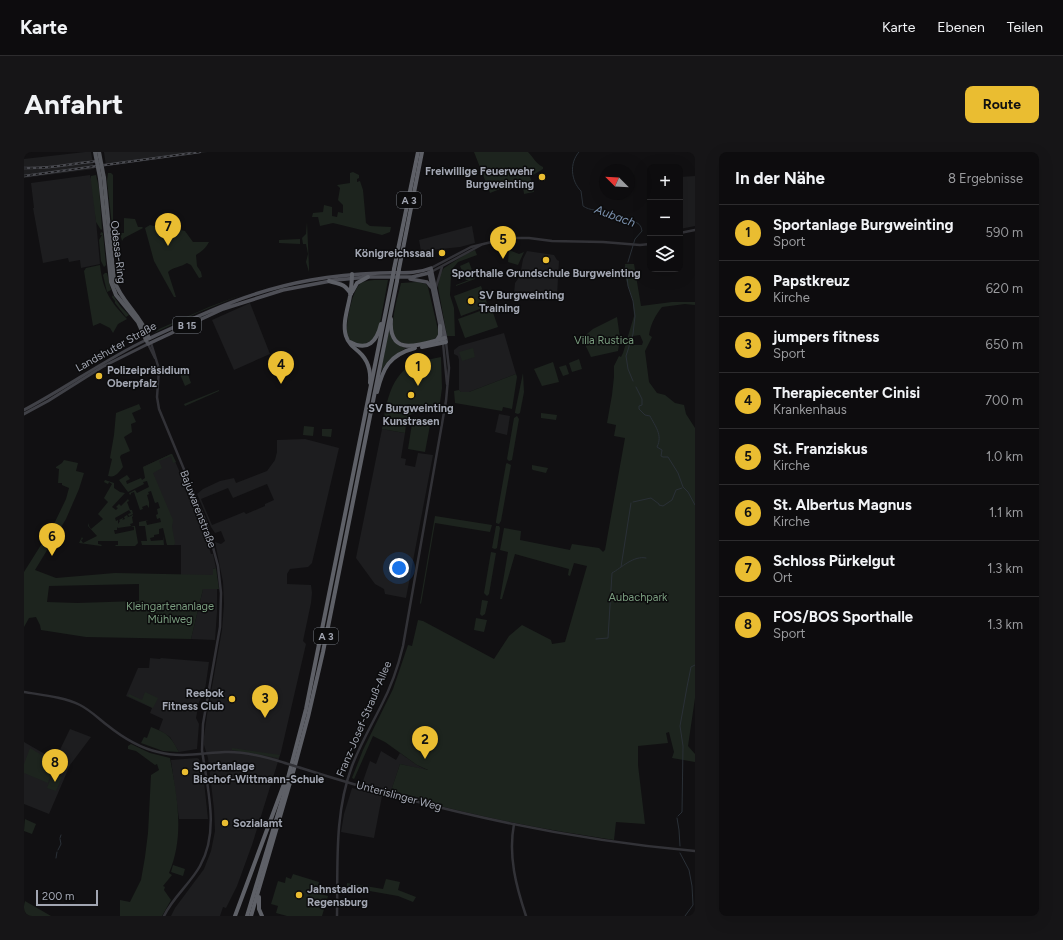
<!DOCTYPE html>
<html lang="de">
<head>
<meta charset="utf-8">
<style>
	:root { --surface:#0d0c0e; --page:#161517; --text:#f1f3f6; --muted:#9a9b9e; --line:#2d2c2e; --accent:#eabd31 }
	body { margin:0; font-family:Figtree,sans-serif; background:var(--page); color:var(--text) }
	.controls { position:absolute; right:12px; top:12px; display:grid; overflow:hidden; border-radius:8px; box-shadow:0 4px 16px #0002 }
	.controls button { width:36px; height:36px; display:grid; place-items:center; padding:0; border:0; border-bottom:1px solid var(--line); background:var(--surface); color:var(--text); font:20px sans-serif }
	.compass { position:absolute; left:575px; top:12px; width:36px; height:36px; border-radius:50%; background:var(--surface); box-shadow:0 4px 16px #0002; rotate:294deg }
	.scale { position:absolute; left:12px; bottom:10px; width:62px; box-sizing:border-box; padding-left:4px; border:2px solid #a2a6b2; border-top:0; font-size:11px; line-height:14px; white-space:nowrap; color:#a2a6b2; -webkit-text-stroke:3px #0c0c0d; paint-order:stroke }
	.you { position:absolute; left:375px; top:416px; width:14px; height:14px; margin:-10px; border:3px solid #fff; border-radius:50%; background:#1a73e8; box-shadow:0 0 0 6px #1a73e833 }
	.badge { display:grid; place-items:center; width:26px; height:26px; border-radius:50%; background:var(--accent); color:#111; font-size:13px; font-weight:700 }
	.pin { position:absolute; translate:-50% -33px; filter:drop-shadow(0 1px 2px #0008) }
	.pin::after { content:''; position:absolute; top:21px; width:14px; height:12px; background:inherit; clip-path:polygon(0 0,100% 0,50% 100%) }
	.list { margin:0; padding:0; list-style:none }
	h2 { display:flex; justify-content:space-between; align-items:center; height:52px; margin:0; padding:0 16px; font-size:17px }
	h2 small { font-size:13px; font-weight:400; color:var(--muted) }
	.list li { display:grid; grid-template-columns:26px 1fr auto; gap:12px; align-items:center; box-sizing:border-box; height:56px; padding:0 16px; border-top:1px solid var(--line) }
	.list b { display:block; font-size:15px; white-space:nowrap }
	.list p { margin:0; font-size:13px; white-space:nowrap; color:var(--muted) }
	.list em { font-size:13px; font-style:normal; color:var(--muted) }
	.icon { flex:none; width:22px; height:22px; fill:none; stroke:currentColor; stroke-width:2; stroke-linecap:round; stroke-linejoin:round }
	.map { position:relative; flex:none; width:671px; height:764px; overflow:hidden; border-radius:8px }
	header { display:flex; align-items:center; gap:24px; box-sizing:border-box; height:56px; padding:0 20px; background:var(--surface); border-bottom:1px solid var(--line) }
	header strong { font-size:19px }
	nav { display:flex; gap:22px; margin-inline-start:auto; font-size:14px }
	.intro { display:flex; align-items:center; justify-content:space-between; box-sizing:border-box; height:96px; padding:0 24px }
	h1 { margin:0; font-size:28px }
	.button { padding:10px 18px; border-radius:8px; background:var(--accent); color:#111; font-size:14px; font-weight:700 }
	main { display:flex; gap:24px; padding:0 24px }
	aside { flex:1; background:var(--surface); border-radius:8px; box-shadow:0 4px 16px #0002 }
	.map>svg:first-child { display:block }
</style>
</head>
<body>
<header>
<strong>Karte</strong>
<nav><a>Karte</a><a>Ebenen</a><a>Teilen</a></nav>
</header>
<div class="intro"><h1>Anfahrt</h1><a class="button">Route</a></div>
<main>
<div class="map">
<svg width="671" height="764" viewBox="0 0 671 764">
	<rect width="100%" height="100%" fill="#111012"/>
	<!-- built -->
	<g fill="#1d1d1f" fill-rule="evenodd">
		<path d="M61,0H67L70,17L0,26V7Z"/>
		<path d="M80,0H184L82,14Z"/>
		<path d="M66,23L69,35L76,112L57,116L56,108L45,110L44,106L19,111L9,56H10L7,31Z"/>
		<path d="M671,24V74L656,77V25Z"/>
		<path d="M448,74L451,91L436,95L397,99L395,88Z"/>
		<path d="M503,99L530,103L533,108L535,109L533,144L490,142L491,131L496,124L499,107Z"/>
		<path d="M226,151L246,202L210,218L188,168Z"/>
		<path d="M480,181L492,222L445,240H437L435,238V208L434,204L430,202V198L435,194Z"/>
		<path d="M475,262L486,264L483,283L471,280Z"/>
		<path d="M358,277L381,281L377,306L382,307L381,313L391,315L394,301L409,303L382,446L361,442L360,437L351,432L332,406Z"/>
		<path d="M281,287L315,296L288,411L284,415L266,417L263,422V432L287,433L288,441L287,451L279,489L282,492L257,600L228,693L213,734L202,756L199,755L196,764H147L151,756L180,717L187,699L191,679L190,657L184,606L180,593V584L183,563L198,478L200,452L199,430L191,390L197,392L201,389L197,379L191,381L187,375L173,342L179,337L196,329L210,326L212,331L243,319L251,308L253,300V288ZM243,332L250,348L241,352V354L222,362L220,360L188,373L177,347L204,336L209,346Z"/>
		<path d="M147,302H148L177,370L187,402H189L192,416L189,417V423H157V393H143L136,352L119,315Z"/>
		<path d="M179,437H193V460L191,488L167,487Z"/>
		<path d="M126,506L136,507L137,506L185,510L181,538L175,550L172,566L175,572L173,597L155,600L146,585L135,578L139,567L126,561L128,556L102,544L114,516H125Z"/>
		<path d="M46,577L67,585L46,613L25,662L0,652V590L31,608Z"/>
		<path d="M357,599L372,608L376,601L393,613L405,619L376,612L367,639L395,646L394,648L338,632L346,609L352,612Z"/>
		<path d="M173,606L175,607L179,620L184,667H155L147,608Z"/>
		<path d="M328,636L358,644L350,686L317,680L320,662Z"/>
	</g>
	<!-- green -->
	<g fill="#1d241e" fill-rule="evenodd">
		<path d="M450,0H504C510,6 511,11 519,15V17L506,25L509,32L510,40L500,42L498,28L466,41Z"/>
		<path d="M329,20L335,23V26L333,27V30L336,29L339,38L342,71L346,74L367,75L366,80L358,83L309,71L296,74L294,65H288L289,61L299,60L300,53L308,55V64L313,65L314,60L319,61V53L314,48L316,36L313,33L326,31V21Z"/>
		<path d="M84,21H87L89,23V82L83,29Z"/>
		<path d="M72,23L75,36L78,77L77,78L72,70L67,29V24Z"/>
		<path d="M149,63L153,67L148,71L156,78L161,79L169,90H185C182,96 178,99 172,103L173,114L177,120L178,125L175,126L167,113L163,111C157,115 149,115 144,120L152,145H150L130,109L121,76L126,73L130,74Z"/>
		<path d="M100,66L111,67L114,75H118L119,76L100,86L98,89L96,81H100Z"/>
		<path d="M283,70L285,115V120L282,110L284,102L282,92H279L278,86L282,82Z"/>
		<path d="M77,80L79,81L82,113L80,115L77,109L75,88L78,83H76Z"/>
		<path d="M276,87V92L255,91V88Z"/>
		<path d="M451,98L453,103L434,110L429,116L427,124L426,143L430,156L431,184H423L414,135L415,124L420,116L442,102Z"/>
		<path d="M485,98L495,102L500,100L494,113L484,110Z"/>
		<path d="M445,110L448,118L439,121L436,114Z"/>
		<path d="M601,112H610L617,154L648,150H671V153L661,152L638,155C631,164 627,171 625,183L628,185L621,199L625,230L633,241L641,243L651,251L660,253L662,262L671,276V546L664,594L671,602V610L648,606L650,600L645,580L642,581L644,591L614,594V613L621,672L592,670L590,688C524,678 458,666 394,648L395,646L367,639L376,612L404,618L393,613L361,590L349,584L331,625L330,627L328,626L339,598L369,537L384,493L388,494L394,468L399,469L470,507L485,484L498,473L527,488L528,492L541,490L563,414L550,411L546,424L544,423L545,417L491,402L478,447H476L484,400L476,398L480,376L497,379L496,388L546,398L548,392L575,396L579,400L581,398L601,286L590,284L592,273L583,271L588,243L590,225V214L595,204L597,205L599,201L610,164L609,149L602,128ZM616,183L619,190L618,193H606L609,184Z"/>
		<path d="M76,113C79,139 86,149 103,167L94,172L89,181L86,176L76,171L69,174L60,119L62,116Z"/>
		<path d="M449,119L451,127L432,134V133L445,128H442L440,122Z"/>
		<path d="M81,121H83L87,138L83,140L79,123Z"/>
		<path d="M364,128L355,177L348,188L339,193C335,192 328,190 325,187C319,179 328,137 337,131C344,127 356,128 364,128Z"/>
		<path d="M393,130L402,132L404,135L415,182L411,187C404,189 394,193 386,192C382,192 375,191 372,187C364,175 374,144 377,131Z"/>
		<path d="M457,134L464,154L437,164L430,144Z"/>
		<path d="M89,143L97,155L105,163L102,165L91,151V149L88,145Z"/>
		<path d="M217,143L173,161L130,181L135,177L185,155Z"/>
		<path d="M467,155L474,175L441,186L434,167Z"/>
		<path d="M593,165L596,186L594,199L567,205L558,186L569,177Z"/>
		<path d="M365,178C368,188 371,193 382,196C369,204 366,206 357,219Z"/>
		<path d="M449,196L451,205L438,209L435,200Z"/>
		<path d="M417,205L418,236L416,251L383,264L381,281L358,277C362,253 366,221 392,211C400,208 409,207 417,205Z"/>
		<path d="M555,207L558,217L548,220L545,211Z"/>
		<path d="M529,210L535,230L518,234L510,217Z"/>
		<path d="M542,213L545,222L539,224L535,215Z"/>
		<path d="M162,217L167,231L161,234L155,220Z"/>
		<path d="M499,221L500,240L496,261L494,262L491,261V260Z"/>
		<path d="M492,222L493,225L488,257L479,255L478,259L431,251L430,239L435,238L437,240H445Z"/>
		<path d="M195,238V239L161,254L160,252Z"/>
		<path d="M115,252L117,257L108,261L112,270L107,272L108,280L100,285L106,299L97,303L96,305L99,315C95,320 92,326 84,324L88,307L86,306L90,283L92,261Z"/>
		<path d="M517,261L533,263L532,268L517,266Z"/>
		<path d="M493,264L495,267L488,308L485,309L483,307L490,266Z"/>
		<path d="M389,265L407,268L401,300L384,297Z"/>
		<path d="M280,274L290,275L289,284L279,283Z"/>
		<path d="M298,277H308L307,285L298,284Z"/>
		<path d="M147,302H148L152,310L149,311L147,304L135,309L138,316L129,321L149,368L148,375L151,391L150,393H143L139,376L135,377V382L130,383V385L126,386L127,389L139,388V384H137H139L140,393H118L117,389H123L121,374H115V370L125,368L122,369L123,373L137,370L136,366L133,367L132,363L134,362L133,357L136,356L134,350L131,351L127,339L124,340L125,342L123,343L125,350V356L123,353L118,355L119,357L116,358L110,340L107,341V342L106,343L105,341L111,338L113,341L125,335L123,329L119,330L120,332L104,340L95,328L103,323L106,327L102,329L103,332L117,326L118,328L121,326L119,315Z"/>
		<path d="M40,308L54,311L52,319L60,321L55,337L42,367L11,418L32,426L91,421L189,423V417L192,416L195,437H179L167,487L62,485L17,478L16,473L12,465L5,466L0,475V420L22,385L26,382L31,373L30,372L42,347L45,336L38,333V331H34L35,317L32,316V315L38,311ZM115,432V449L53,451L23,450L25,434Z"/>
		<path d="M483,311L487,313L477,369L475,372L472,371V369L482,312Z"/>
		<path d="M508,313L524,316L522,321L509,318L508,317Z"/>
		<path d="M81,328L90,331V336L96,340L101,341L88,355L92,358L94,356L92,355L95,352L97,354L104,347L105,349L103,350L106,358H108L109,362L105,364L104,362L107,361L105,358L91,366L92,369L94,368V372L96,369L95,368L99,366V367L98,368L101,367L100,365L103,363L104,365L102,366L109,363V364L108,365L109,371L106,372L107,374L94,376L93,375V378H90L91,382L110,378V375L107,374H111L114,391L111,394H91L92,393H94V389H74V392L78,393L77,394L55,391L58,385L59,387L57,388L59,391L73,384L64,374L65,371V374L67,377L79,367L74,362L84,350L80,346L88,332L85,330L84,332L80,330Z"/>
		<path d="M411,364L468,373L466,380L411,371L397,452L396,451Z"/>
		<path d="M472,374H475L476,376L473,396L471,397L468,396Z"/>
		<path d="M467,400L472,401L465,442L463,444L460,441Z"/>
		<path d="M458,448L464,449L461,462L458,464L456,462Z"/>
		<path d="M452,466L463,468L460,480L450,478Z"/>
		<path d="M121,540L134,546L129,556L104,544L105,542L118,548Z"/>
		<path d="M127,575C145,582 146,584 155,600L139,599L117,591L120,585L123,586Z"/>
		<path d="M107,592L126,601L146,606C153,644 161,684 145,721L148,723L139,734L141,735L140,738L147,748L138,764H96V748L106,750L117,728L121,705L124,681L127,623L135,618L133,612L131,613L112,599L104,597V594Z"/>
		<path d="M6,596L34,613H31L24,631L0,621V612Z"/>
		<path d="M208,596L256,603L254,606C239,603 223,601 208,598Z"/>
		<path d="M29,621L38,625L32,639L23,636Z"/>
		<path d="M1,667L12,672L8,682L0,679Z"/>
		<path d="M149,713L161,717L159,724L147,720Z"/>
		<path d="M269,722L295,730L294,735L299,736L297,742L304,744L298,764H263L252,761L254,754L247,752L254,729L261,731L262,725L267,727Z"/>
		<path d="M362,727L376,730L374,738L392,745L389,750L374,744L323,735V731L359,737Z"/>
		<path d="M1,749L27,764H0V754Z"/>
	</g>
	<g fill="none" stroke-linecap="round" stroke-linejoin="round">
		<!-- stream -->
		<g stroke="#2a3037" stroke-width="1">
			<path d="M555,0C545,11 547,29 557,39L559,54C566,59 575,58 584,60C588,61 591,65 595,66C603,69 617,67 618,79L611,87L604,110"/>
			<path d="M602,115L604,134L609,149L611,164L609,182L602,204L604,217L609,229"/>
			<path d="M612,235L618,247V253L615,254V257L621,263L626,264C631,274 639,283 633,295L638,298L637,304L639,305H644L654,321L659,335L664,340L671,353"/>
			<path d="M609,350L627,346L635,352V353L639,354L648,348L652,338L658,336"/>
			<path d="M597,415L607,351"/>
			<path d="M572,487L584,486L588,421C597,416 610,403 622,406"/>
			<path d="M654,664L658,660L659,594L656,574L663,535L667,515L671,513"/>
			<path d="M653,666L655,678L656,694"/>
			<path d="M36,686L37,683"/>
			<path d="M34,698L37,692L36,687"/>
			<path d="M656,701L665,718L668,734L669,753L661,764"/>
			<path d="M32,706L33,700"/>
		</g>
		<!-- tertiary -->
		<g stroke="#323237" stroke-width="2.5">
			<path d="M656,81L671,78"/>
			<path d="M407,116L447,95L484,86H505L528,89L579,90L616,93L626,92"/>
			<path d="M407,120L457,93"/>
			<path d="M412,135L418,115"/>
			<path d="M127,191L135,217L133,245L135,257L183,373L194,414L197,441L196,475L179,572L178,598C183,635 196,679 176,714C166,732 149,745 140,764"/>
			<path d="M419,191L423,232"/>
			<path d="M124,192L131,206"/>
			<path d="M0,540C18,543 40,545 56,553C66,558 74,566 83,573C98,585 116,596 134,600C156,606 179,601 201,600C221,599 242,605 261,611"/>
			<path d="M277,616C405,657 537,687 671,699"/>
			<path d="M490,672C484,704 492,734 502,764"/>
			<path d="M313,764C314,713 310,662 328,614C336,593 347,574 357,554C367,535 374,515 379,494L422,249L425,216L422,190"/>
		</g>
		<!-- secondary -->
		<g stroke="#404147" stroke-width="3">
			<path d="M0,258C42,236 80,208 122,188"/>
			<path d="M0,262L24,249L78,215L124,192"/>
		</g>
		<!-- primary -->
		<g stroke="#4e4f56" stroke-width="3.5">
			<path d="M405,120L419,188"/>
			<path d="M405,121L388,125H344L312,128L259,138L199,157L124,192L122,188C178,162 225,139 287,128C310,124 333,122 356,121C374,120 390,123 407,116L422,188"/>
			<path d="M386,127L403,130L407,135"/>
		</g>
		<!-- trunk -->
		<g stroke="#56585e" stroke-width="4">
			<path d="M76,26L87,130L92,143L114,170L122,188"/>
			<path d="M80,26L90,128C97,150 118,164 125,186"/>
		</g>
		<!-- motorway -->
		<g stroke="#5e6067" stroke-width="4">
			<path d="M370,117L394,0"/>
			<path d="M375,117L398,0"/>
			<path d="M328,122C328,130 327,137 326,144C324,156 318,172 322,184C324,191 329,195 335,200C344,208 347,219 346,231"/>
			<path d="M305,129C316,133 319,130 327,142"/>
			<path d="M328,140L333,131L344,125"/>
			<path d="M367,167C364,207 397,192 421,186"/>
			<path d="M413,188L416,183V174"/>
			<path d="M326,190C344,200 353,189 357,172"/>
			<path d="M398,195L422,190"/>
			<path d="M353,240C359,216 365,203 391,196"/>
			<path d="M235,745V757L238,764"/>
			<path d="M211,764L260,632"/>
			<path d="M223,764L259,645L282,557L368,128"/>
			<path d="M227,764L270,617L284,565L299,500L373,129"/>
		</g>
		<defs>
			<g id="rail">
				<path d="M0,16C26,17 50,11 75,9"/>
				<path d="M0,24L176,0"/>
			</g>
		</defs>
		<!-- rail casing -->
		<use href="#rail" stroke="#494a50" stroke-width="2.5"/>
		<!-- rail -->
		<use href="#rail" stroke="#0c0c0d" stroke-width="1" stroke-dasharray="3" stroke-linecap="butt"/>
		<!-- tertiary-bridge -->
		<path stroke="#323237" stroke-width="2.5" d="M261,611L277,616"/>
		<!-- trunk-bridge -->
		<g stroke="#56585e" stroke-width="4">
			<path d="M71,0L76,26"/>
			<path d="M75,0L80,26"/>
		</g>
		<!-- motorway-bridge -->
		<g stroke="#5e6067" stroke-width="4">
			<path d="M368,128L370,117"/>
			<path d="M373,129L375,117"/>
		</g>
	</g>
	<!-- markers -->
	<g fill="#eabd31" stroke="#0c0c0d" stroke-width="1.5">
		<circle cx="518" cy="25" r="4"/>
		<circle cx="418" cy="101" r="4"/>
		<circle cx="522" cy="108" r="4"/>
		<circle cx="447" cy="149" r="4"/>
		<circle cx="75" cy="224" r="4"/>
		<circle cx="387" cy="243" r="4"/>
		<circle cx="208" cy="547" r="4"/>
		<circle cx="161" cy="620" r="4"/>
		<circle cx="201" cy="671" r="4"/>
		<circle cx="275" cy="743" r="4"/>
	</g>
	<g text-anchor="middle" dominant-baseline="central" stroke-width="3" stroke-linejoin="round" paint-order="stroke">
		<!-- shield labels -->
		<g fill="#0c0c0d" stroke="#757880" stroke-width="1">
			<rect x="373" y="40" width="24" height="16" rx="3"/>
			<rect x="149" y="165" width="28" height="16" rx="3"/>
			<rect x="290" y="476" width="24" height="16" rx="3"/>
		</g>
		<g font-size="10" font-weight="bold" fill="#a2a6b2">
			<text x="385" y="48">A 3</text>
			<text x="163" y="173">B 15</text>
			<text x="302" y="484">A 3</text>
		</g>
		<!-- poi labels -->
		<g font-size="11" font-weight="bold" fill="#a2a6b2" stroke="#0c0c0d" text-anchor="start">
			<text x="510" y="19" text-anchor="end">Freiwillige Feuerwehr<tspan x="510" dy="13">Burgweinting</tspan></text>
			<text x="410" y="101" text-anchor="end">Königreichssaal</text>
			<text x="522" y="121" text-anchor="middle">Sporthalle Grundschule Burgweinting</text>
			<text x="455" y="143">SV Burgweinting<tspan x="455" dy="13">Training</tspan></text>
			<text x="83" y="218">Polizeipräsidium<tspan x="83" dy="13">Oberpfalz</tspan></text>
			<text x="387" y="256" text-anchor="middle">SV Burgweinting<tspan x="387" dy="13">Kunstrasen</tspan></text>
			<text x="200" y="541" text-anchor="end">Reebok<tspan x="200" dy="13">Fitness Club</tspan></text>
			<text x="169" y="614">Sportanlage<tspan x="169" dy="13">Bischof-Wittmann-Schule</tspan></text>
			<text x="209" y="671">Sozialamt</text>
			<text x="283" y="737">Jahnstadion<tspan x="283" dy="13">Regensburg</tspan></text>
		</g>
		<!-- street labels -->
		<g font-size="11" fill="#a2a6b2" stroke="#0c0c0d">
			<text transform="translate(94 100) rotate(83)">Odessa-Ring</text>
			<text transform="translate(92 195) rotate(-29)">Landshuter Straße</text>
			<text transform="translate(174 357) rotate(69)">Bajuwarenstraße</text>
			<text transform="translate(340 567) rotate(-67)">Franz-Josef-Strauß-Allee</text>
			<text transform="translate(375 644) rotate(15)">Unterislinger Weg</text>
		</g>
		<!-- park labels -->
		<g font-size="11" fill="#7a9d7f" stroke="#0c0c0d">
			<text x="580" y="188">Villa Rustica</text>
			<text x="614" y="445">Aubachpark</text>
			<text x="146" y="454">Kleingartenanlage<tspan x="146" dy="13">Mühlweg</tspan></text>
		</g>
		<!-- water labels -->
		<g font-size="12" font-style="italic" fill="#7a90ad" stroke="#0c0c0d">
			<text transform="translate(591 64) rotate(20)">Aubach</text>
		</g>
	</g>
</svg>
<div class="controls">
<button>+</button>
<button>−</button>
<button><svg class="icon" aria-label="layers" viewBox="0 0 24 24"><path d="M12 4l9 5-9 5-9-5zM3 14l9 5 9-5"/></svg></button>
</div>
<svg class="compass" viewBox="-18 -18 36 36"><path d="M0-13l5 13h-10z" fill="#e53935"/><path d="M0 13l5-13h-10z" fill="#9a9b9e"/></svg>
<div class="scale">200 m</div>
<div class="you"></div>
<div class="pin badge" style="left:394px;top:234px">1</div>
<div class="pin badge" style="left:401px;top:607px">2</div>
<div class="pin badge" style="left:241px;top:566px">3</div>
<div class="pin badge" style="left:257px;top:232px">4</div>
<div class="pin badge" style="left:479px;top:107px">5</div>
<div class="pin badge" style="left:28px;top:404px">6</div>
<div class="pin badge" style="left:144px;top:94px">7</div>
<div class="pin badge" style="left:31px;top:630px">8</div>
</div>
<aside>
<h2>In der Nähe<small>8 Ergebnisse</small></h2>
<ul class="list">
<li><span class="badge">1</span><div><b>Sportanlage Burgweinting</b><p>Sport</p></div><em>590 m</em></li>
<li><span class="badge">2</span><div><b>Papstkreuz</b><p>Kirche</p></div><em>620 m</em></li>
<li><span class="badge">3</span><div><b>jumpers fitness</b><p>Sport</p></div><em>650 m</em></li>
<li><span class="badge">4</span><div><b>Therapiecenter Cinisi</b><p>Krankenhaus</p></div><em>700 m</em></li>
<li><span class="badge">5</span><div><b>St. Franziskus</b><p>Kirche</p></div><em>1.0 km</em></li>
<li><span class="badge">6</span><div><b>St. Albertus Magnus</b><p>Kirche</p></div><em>1.1 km</em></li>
<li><span class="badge">7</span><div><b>Schloss Pürkelgut</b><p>Ort</p></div><em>1.3 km</em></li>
<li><span class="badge">8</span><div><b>FOS/BOS Sporthalle</b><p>Sport</p></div><em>1.3 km</em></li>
</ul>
</aside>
</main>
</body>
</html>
